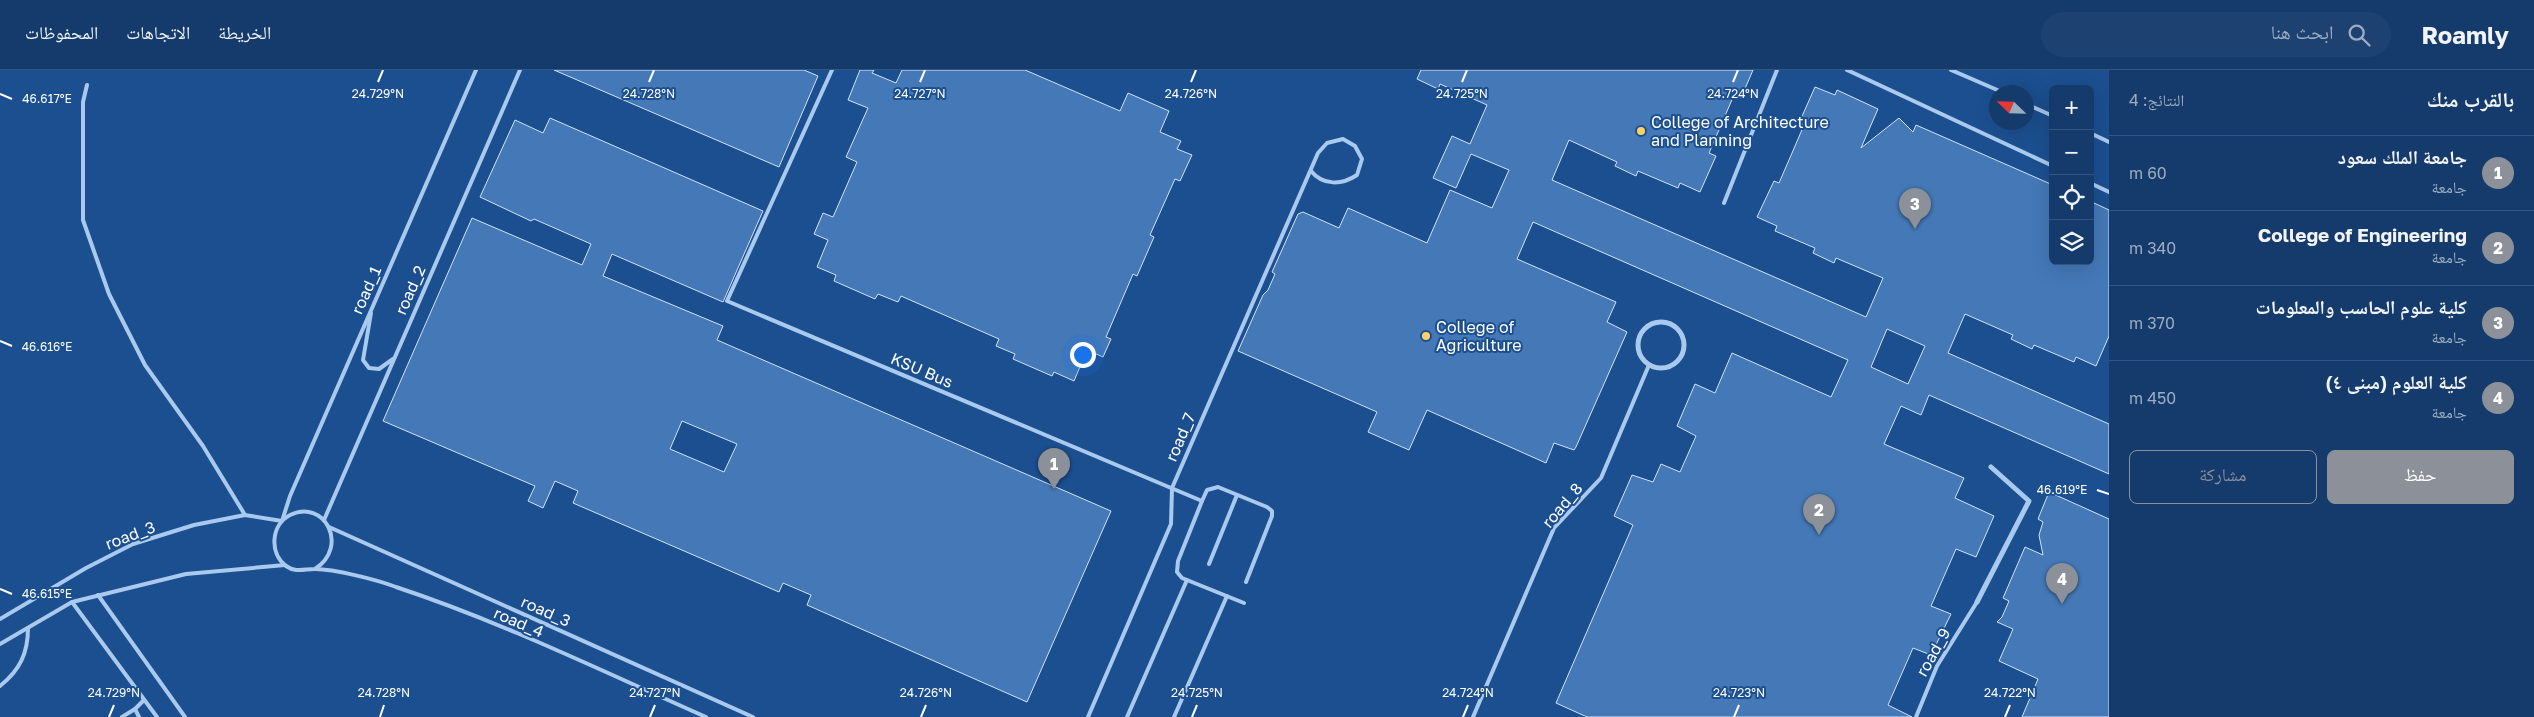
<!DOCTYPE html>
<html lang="ar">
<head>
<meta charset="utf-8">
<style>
	:root { --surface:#143b6b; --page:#1d4271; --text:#f1f3f6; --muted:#9dadc1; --line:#33557e; --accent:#8c9099 }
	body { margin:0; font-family:"Golos Text","Noto Naskh Arabic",sans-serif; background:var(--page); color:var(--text); direction:rtl }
	.controls { position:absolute; right:15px; top:15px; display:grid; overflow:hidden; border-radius:8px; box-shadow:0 5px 20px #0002 }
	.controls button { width:45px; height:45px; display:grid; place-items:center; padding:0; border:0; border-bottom:1px solid var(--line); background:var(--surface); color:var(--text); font:25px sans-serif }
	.compass { position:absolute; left:1989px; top:15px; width:45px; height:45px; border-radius:50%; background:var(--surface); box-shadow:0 5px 20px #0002; rotate:293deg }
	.you { position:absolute; left:1082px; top:284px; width:18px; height:18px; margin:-12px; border:4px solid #fff; border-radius:50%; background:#1a73e8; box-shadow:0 0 0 8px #1a73e833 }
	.badge { display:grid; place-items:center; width:32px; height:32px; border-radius:50%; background:var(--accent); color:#fff; font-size:16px; font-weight:700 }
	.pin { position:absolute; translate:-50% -41px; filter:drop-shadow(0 1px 2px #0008) }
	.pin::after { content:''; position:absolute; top:26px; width:18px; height:15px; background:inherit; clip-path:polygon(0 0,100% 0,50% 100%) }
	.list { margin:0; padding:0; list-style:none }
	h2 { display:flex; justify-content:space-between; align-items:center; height:65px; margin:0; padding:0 20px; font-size:21px }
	h2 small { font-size:16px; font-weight:400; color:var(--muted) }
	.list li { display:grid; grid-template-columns:32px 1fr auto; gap:15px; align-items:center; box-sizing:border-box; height:75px; padding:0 20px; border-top:1px solid var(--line) }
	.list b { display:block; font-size:19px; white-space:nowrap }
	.list p { margin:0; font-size:16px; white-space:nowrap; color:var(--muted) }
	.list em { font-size:16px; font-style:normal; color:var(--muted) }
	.actions { display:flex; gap:10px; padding:15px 20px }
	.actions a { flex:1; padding:11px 0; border:1px solid var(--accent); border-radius:8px; text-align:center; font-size:18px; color:var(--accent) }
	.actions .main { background:var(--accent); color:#fff }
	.icon { flex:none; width:28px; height:28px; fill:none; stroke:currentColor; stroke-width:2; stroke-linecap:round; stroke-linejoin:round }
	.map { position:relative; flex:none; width:2109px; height:647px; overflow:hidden; direction:ltr }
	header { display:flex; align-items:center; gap:30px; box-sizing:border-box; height:70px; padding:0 25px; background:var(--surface); border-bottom:1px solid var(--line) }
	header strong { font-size:24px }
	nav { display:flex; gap:28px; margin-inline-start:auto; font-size:18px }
	.search { width:350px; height:45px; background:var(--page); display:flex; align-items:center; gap:12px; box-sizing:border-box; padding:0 18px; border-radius:28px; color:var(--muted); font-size:19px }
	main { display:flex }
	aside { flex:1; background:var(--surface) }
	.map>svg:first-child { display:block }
</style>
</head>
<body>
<header>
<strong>Roamly</strong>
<div class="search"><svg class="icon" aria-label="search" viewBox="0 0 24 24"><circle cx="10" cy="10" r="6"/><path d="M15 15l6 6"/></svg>ابحث هنا</div>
<nav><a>الخريطة</a><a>الاتجاهات</a><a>المحفوظات</a></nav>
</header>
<main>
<aside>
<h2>بالقرب منك<small>النتائج: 4</small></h2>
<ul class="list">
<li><span class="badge">1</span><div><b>جامعة الملك سعود</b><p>جامعة</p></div><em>60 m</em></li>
<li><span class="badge">2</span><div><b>College of Engineering</b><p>جامعة</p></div><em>340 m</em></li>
<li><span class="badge">3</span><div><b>كلية علوم الحاسب والمعلومات</b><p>جامعة</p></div><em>370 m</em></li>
<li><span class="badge">4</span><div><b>كلية العلوم (مبنى ٤)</b><p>جامعة</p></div><em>450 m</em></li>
</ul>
<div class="actions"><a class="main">حفظ</a><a>مشاركة</a></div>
</aside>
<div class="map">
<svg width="2109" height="647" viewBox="0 0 2109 647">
	<rect width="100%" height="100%" fill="#1b4f8f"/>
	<!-- building -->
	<g fill="#4478b7" stroke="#cfe3fa" fill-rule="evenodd">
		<path d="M554,0H804L818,6L779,97Z"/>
		<path d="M860,0H874L872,3L896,13L902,0H1025L1120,41L1128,23L1169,41L1160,62L1181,71L1177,79L1192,85L1180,111L1175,109L1150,165L1154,167L1137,206L1133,204L1106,267L1111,269L1103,287L1087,280L1074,311L1054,302L1052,306L1013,289L1015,284L996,276L999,269L901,226L898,232L878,224L875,229L834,211L836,205L817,197L828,170L814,164L823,143L833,147L857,92L846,87L868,38L848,30Z"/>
		<path d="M1421,0H1753L1741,28L1734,25L1709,83L1716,86L1700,122L1680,113L1678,118L1638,101L1636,106L1615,96L1617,92L1569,70L1552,110L1866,247L1883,208L1836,188L1834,193L1813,183L1815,178L1775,161L1777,156L1757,147L1774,111L1779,113L1792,83L1804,55L1799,53L1815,17L1835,25L1837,20L1878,39L1861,78L1899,48L1913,62L1916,55L2053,115V191H2090V142L2094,133L2109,140V266L2096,296L2076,287L2074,292L2034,275L2032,279L2011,269L2013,265L1965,244L1948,283L2109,354V404L1929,325L1921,345L1901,336L1884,374L1964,408L1955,428L1994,446L1976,487L1956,479L1931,536L1951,544L1931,585L1913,578L1888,635L1912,647H1587L1556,633L1633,455L1614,446L1626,419L1632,405L1653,412L1661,394L1680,402L1696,366L1677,356L1695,314L1715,323L1732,283L1831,327L1848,290L1533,152L1517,189L1616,232L1607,252L1627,262L1576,377L1574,380L1554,373L1546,393L1427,340L1409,380L1368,362L1377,342L1238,281L1263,225L1268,220L1275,204L1272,202L1298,144L1303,142L1339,158L1348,138L1427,173L1450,120L1492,138L1509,100L1471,84L1456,118L1433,108L1452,66L1470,74L1487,35L1440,14L1438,19L1417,9ZM1887,259L1925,276L1908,314L1871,297Z"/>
		<path d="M550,48L763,141L723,232L612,184L603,206L723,256L717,270L1111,441L1027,632L807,535L811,525L783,513L779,522L573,433L578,421L555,411L543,438L528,431L535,416L383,351L472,148L582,195L591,174L534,149L531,151L480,127L515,50L543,63ZM682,351L737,374L724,402L670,379Z"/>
		<path d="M2049,422L2109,449V647H2022L2038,609L1999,591L2013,559L1997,552L2002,547L2009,531L2003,528L2025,477L2043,485L2039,465L2043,452L2038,449Z"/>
	</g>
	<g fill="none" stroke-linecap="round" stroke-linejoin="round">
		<!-- service -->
		<g stroke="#a9c9ee" stroke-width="4">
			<path d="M832,0L727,231L1202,431L1178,491L1177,502L1182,508L1244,533"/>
			<path d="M1847,0L2053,96"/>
			<path d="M1951,0L2002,22"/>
			<path d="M87,15L83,32V150L109,224L145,295L203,376L245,445"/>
			<path d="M2026,34L2053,46"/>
			<path d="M2090,63L2109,72"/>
			<path d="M2090,113L2109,122"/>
			<path d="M1724,133L1777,0"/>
			<path d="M371,243L363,290L369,298L379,299L393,289"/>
			<path d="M1202,431L1207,420L1218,417L1267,437L1272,441V446L1246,512"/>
			<path d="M324,450L520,0"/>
			<path d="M329,457L753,647"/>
			<path d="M1209,494L1237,425"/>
			<path d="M315,499C350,476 324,428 290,445C271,455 269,483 286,496C296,503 304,499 315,499C334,499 378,510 396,517C502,552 604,602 706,647"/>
			<path d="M98,525L185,647"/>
			<path d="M72,532L157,647"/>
			<path d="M0,549L86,498L133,474L194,455L245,445L282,451L290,426L476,0"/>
			<path d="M0,574L72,532L186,504L285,495"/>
			<path d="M0,616C20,600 28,583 28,558"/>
			<path d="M122,647L135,639"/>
			<path d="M139,647L135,639L144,630"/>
			<path d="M1088,647L1171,454L1172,418L1318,83L1327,73L1343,69L1355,76L1362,89L1357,105C1342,115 1323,116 1311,101"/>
			<path d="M1127,647L1187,510"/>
			<path d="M1174,647L1227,526"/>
			<path d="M1473,647L1554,458L1601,408L1649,295"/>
			<path d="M1916,647L1937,596L1977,532"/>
		</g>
		<!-- minor -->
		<g stroke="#a9c9ee" stroke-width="5">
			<circle cx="1661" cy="275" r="23"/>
			<path d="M1977,532L2029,431L1991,397"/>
		</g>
	</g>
	<!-- ticks -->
	<path fill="none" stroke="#fff" stroke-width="2" d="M378,12L383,0M649,12L654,0M920,12L925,0M1191,12L1196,0M1462,12L1467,0M1733,12L1738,0M0,24L12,29M0,271L12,276M2097,420L2109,424M0,519L12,524M109,647L114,635M380,647L384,635M650,647L655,635M921,647L926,635M1192,647L1197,635M1463,647L1468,635M1734,647L1739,635M2005,647L2010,635"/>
	<!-- markers -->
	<g fill="#ffd166" stroke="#1b4f8f" stroke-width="2">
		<circle cx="1641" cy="61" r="5"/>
		<circle cx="1426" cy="266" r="5"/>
	</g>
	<g text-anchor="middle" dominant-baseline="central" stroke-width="4" stroke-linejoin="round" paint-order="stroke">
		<!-- poi labels -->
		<g font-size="16" fill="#fff" stroke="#1b4f8f" text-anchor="start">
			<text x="1651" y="52">College of Architecture<tspan x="1651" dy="18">and Planning</tspan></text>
			<text x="1436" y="257">College of<tspan x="1436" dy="18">Agriculture</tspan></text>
		</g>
		<!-- street labels -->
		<g font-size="16" fill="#fff" stroke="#1b4f8f">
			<text transform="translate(366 220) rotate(-66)">road_1</text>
			<text transform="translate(410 220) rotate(-66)">road_2</text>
			<text transform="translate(922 300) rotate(23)">KSU Bus</text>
			<text transform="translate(1180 367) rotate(-67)">road_7</text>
			<text transform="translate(1562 435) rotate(-50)">road_8</text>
			<text transform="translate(130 465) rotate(-21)">road_3</text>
			<text transform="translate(546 541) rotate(24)">road_3</text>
			<text transform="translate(519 552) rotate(23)">road_4</text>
			<text transform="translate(1933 582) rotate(-61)">road_9</text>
		</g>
	</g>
	<g font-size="12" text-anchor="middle" fill="#fff" stroke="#1b4f8f" stroke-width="4" stroke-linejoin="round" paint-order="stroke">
		<text x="378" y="28">24.729°N</text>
		<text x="649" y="28">24.728°N</text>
		<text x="920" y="28">24.727°N</text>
		<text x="1191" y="28">24.726°N</text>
		<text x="1462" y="28">24.725°N</text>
		<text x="1733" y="28">24.724°N</text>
		<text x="47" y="33">46.617°E</text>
		<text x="47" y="281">46.616°E</text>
		<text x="2062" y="424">46.619°E</text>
		<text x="47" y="528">46.615°E</text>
		<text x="114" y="627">24.729°N</text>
		<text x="384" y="627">24.728°N</text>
		<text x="655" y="627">24.727°N</text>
		<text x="926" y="627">24.726°N</text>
		<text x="1197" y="627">24.725°N</text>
		<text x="1468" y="627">24.724°N</text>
		<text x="1739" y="627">24.723°N</text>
		<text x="2010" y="627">24.722°N</text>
	</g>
</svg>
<div class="controls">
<button>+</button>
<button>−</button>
<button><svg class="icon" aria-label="locate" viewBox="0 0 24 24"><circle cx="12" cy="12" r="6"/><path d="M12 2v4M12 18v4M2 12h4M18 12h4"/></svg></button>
<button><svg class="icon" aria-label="layers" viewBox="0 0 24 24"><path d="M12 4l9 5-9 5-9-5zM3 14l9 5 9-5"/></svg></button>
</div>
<svg class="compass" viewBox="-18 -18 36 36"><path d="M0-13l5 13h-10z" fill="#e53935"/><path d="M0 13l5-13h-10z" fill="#9dadc1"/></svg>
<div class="you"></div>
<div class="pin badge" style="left:1054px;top:419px">1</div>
<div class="pin badge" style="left:1819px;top:465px">2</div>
<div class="pin badge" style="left:1915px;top:159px">3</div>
<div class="pin badge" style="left:2062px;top:534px">4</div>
</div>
</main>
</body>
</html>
